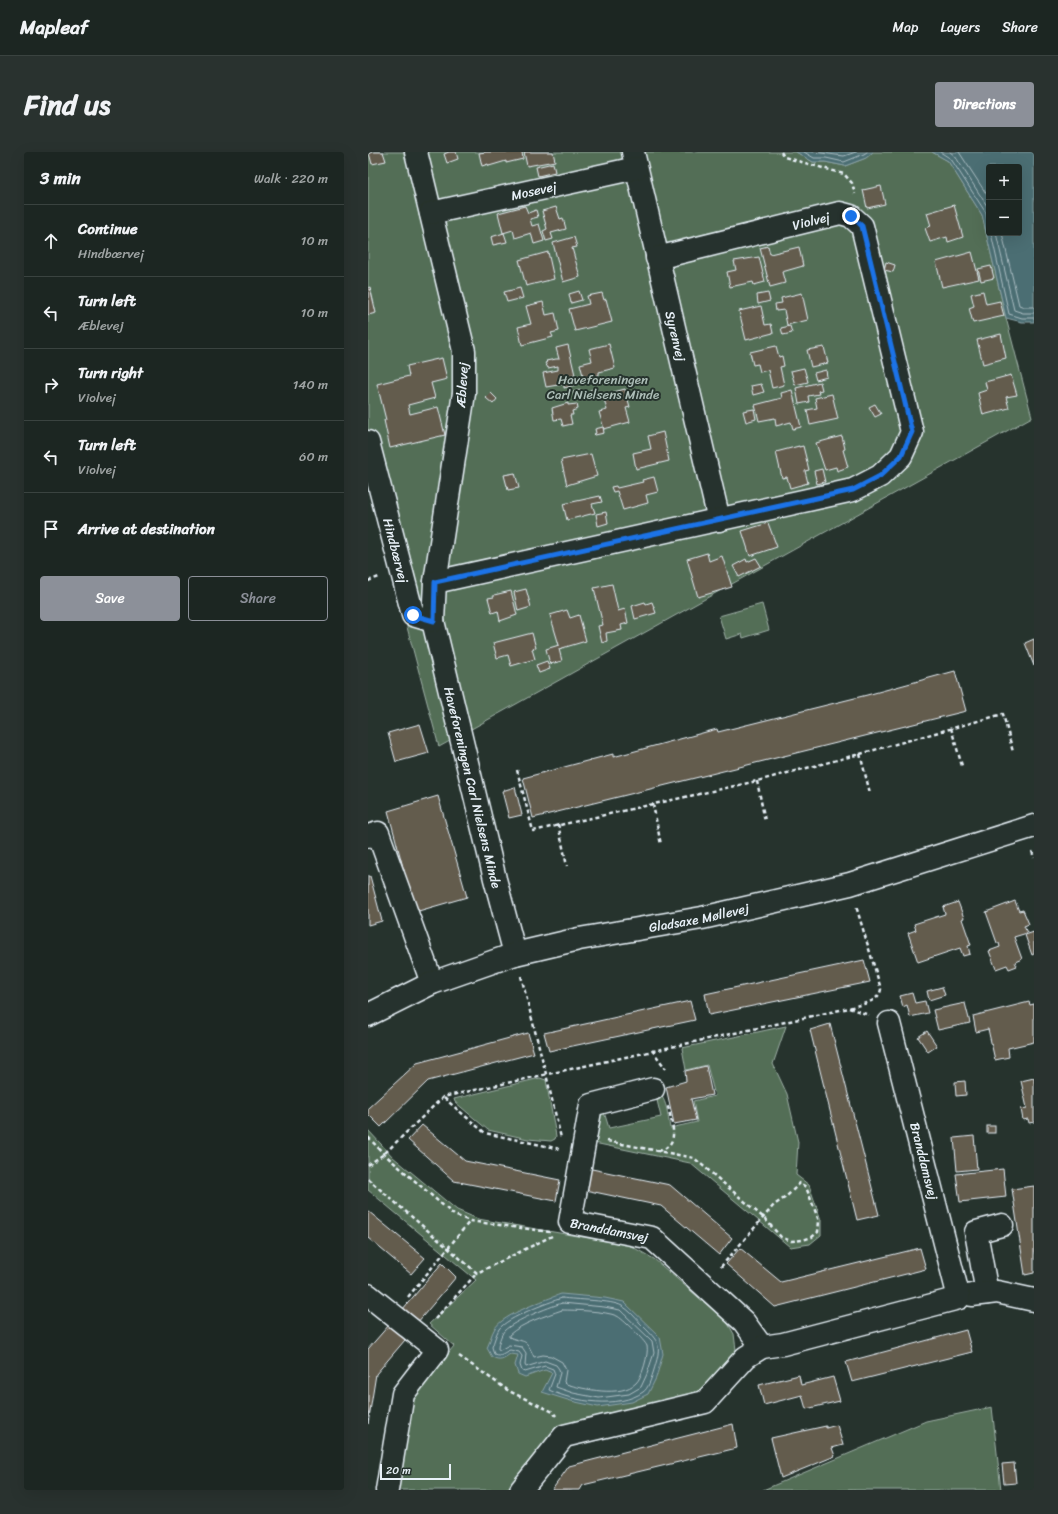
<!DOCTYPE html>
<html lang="en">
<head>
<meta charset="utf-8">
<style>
	:root { --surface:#1c2622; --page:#29322f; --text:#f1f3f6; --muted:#a0a5a5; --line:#3a4340; --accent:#8c9099 }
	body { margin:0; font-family:Sriracha,sans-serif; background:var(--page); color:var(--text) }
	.controls { position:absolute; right:12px; top:12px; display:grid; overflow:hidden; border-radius:4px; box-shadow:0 4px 16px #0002 }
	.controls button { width:36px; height:36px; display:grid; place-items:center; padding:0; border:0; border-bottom:1px solid var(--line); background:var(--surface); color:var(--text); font:20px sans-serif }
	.scale { position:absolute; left:12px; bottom:10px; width:71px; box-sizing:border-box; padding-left:4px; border:2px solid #e8f1f8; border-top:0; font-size:11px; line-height:14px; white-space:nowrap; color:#e8f1f8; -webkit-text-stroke:3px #26332d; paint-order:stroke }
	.stop { position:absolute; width:12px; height:12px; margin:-9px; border:3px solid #1a73e8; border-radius:50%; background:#fff }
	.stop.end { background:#1a73e8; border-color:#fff; box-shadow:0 1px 4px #0008 }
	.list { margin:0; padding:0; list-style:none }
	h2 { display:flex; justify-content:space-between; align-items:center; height:52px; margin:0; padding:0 16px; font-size:17px }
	h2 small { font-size:13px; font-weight:400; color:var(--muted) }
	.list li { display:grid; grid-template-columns:26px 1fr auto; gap:12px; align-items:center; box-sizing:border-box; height:72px; padding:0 16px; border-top:1px solid var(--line) }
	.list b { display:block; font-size:15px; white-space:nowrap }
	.list p { margin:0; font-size:13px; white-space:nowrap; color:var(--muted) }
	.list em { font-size:13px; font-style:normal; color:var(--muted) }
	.actions { display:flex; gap:8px; padding:12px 16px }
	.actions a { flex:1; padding:9px 0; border:1px solid var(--accent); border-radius:4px; text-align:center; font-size:14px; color:var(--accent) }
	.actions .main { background:var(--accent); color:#fff }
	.icon { flex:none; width:22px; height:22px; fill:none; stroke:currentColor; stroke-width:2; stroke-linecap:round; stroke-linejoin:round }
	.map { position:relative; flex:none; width:666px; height:1338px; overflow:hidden; border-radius:4px }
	header { display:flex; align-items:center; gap:24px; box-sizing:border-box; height:56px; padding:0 20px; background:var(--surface); border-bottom:1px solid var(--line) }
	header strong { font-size:19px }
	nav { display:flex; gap:22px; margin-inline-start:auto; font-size:14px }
	.intro { display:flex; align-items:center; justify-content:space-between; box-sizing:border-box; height:96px; padding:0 24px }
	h1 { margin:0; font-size:28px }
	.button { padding:10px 18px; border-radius:4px; background:var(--accent); color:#fff; font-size:14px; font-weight:700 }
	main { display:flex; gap:24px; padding:0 24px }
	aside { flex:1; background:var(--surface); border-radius:4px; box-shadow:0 4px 16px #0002 }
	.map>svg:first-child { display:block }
</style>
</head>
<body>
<header>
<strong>Mapleaf</strong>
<nav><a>Map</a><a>Layers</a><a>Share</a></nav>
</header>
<div class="intro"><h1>Find us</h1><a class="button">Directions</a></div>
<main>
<aside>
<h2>3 min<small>Walk · 220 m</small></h2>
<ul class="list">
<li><svg class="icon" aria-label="ahead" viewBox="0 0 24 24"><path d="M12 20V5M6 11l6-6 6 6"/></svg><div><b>Continue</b><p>Hindbærvej</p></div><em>10 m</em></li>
<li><svg class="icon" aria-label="left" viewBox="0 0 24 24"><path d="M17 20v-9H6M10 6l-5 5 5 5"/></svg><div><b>Turn left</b><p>Æblevej</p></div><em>10 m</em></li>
<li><svg class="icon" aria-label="right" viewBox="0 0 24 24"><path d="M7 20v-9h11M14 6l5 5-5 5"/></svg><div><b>Turn right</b><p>Violvej</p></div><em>140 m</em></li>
<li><svg class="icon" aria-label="left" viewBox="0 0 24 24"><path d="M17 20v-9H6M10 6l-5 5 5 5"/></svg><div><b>Turn left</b><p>Violvej</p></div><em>60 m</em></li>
<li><svg class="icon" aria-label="arrive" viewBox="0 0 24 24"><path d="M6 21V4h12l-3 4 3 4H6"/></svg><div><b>Arrive at destination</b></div></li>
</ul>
<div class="actions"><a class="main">Save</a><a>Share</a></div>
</aside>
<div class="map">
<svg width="666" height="1338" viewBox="0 0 666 1338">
	<rect width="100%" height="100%" fill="#26332d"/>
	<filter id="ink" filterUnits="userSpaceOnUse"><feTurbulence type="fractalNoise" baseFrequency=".025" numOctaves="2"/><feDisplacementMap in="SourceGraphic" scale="8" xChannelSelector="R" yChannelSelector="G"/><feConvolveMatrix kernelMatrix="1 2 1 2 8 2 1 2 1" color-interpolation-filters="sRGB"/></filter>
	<g filter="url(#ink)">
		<!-- green -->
		<g fill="#536e56" stroke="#9eb0a7">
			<path d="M0,0H428L445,10H457L477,14L498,6L505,0H564L580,9L614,63L638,166L664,265L71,595L0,329Z"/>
			<path d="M394,452L401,478L375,486L374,482L358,487L351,464Z"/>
			<path d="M418,874L405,912L419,942L430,990L428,1023L441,1033L453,1068V1083L442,1092L422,1095L322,1011L226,991L231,962L236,960L241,976L293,965L287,940C299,942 300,966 302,976L329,970L325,949L347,944L339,913L318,918L314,896Z"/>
			<path d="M172,926L178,928L188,984L187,987L183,989L160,987L120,978L87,950L86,947Z"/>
			<path d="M0,978L25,1005L89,1058L110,1067L261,1093L286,1107L359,1170L366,1182L368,1198L332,1242L191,1278L147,1333L137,1338H26L43,1246L86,1194L61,1172L108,1128L0,1038Z"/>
			<path d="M624,1255L633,1338H395L558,1269Z"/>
		</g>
		<!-- water -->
		<g fill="#4c6e73" stroke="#8aa2a8" fill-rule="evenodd">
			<path d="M428,0H505L498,6L477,14L457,10H445Z"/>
			<path d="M564,0H666V170H654L638,166L614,63L580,9ZM621,15H651V81H621Z"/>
			<path d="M193,1142L237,1146L256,1150L292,1185L295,1202L288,1226L280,1242L264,1250L230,1255L203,1249L174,1240L184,1221L177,1218L157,1225L150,1222L147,1213L150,1203L142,1202C135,1207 132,1209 124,1205L119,1196C122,1190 123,1182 127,1176C136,1162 177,1148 193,1142Z"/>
		</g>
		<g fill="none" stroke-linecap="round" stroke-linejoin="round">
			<!-- shore -->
			<g stroke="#aabdc3" stroke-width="1">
				<path d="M436,0L446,6H458L476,10L496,2L499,0"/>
				<path d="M445,0L476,4L488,0"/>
				<path d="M572,0L583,7L618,61L621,74"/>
				<path d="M582,0L587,4L621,57"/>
				<path d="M591,0L621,46"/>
				<path d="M623,81L641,162L654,166H666"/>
				<path d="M628,81L646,158L655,161H666"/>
				<path d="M634,81L651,153L656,155H666"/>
				<path d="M194,1146C207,1148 244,1148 254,1154C261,1158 267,1165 272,1171C293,1192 294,1192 285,1221C283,1227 280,1237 275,1240C251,1257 206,1250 181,1238L187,1222L185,1217L177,1214L157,1220L154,1219L152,1213L154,1204L151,1200L142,1198C136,1200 133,1205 126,1202L124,1195C126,1190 128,1182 131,1177C140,1165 179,1151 194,1146Z"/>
				<path d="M194,1151L236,1155L252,1158L284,1189L286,1201L279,1222L273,1235L261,1242L231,1246L205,1241L188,1235L192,1221L191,1217L188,1213L177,1209L158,1215L157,1213L158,1201L154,1195L141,1193L132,1198L130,1197C130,1192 133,1183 136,1179C147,1168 179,1156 194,1151Z"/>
				<path d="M194,1158C207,1158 238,1159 249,1164C254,1166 277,1189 279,1194C281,1201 274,1226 268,1231C253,1246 215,1237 198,1232L196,1230L198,1218L194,1210L183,1204L175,1203L166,1205C157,1185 159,1192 141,1185V1183C154,1171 177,1164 194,1158Z"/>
			</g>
		</g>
		<!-- building -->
		<g fill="#645b4e" stroke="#e8f1f8">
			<path d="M6,0H15L18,9L4,12L1,1Z"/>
			<path d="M81,0H88L90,7L79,11L76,2Z"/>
			<path d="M118,0H154L155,7L138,11V9L121,14L120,12L114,14L111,1Z"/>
			<path d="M156,0H185L187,9L159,14Z"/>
			<path d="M185,11L187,20L170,24L168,15Z"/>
			<path d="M513,34L517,52L499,56L495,38Z"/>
			<path d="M586,53L595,85L580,90L579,85L562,90L557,76L563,74L559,61Z"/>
			<path d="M157,54L160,61L168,58L170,65L162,67L164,74L171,72L176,89L166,92L163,81L147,86L145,78L135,81L130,61Z"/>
			<path d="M188,55L192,67L195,66L198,77L183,81L185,87L178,89L175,79L179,77L174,59Z"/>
			<path d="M136,81L139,90L125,93L123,85Z"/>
			<path d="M206,85L209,95L204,96L212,125L195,130L185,91Z"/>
			<path d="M400,94L402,102L431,95L435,114L414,120L417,131L402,135L392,96Z"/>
			<path d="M180,100L186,127L158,134L151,108Z"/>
			<path d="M604,100L611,127L574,135L568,110Z"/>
			<path d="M391,105L397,130L386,133L385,130L362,135L359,120L368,118L366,109Z"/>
			<path d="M518,110L527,113L525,120L516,118Z"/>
			<path d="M623,114L626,126L613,129L610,117Z"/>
			<path d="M2,135L8,161L0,163V136Z"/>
			<path d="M152,136L155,146L139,150L136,140Z"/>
			<path d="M211,139L214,148L203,151L201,142Z"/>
			<path d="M615,139L618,152L632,149L636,164L605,171L601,156L606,154L603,142Z"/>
			<path d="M234,141L236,148L238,147L244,170L207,179L201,157L221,152L219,144Z"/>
			<path d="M400,141L402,149L390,152L389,143Z"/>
			<path d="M434,141L440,168L419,173L416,158L408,159L407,152L414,151L413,146Z"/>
			<path d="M175,150L178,163L187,161L191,179L183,181L185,185L154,193L150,175L163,172L158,154Z"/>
			<path d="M393,154L397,173L403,172L405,181L378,188L371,159Z"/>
			<path d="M422,174L424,181L415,183L413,176Z"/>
			<path d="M633,182L638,206L615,212L609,188Z"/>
			<path d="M241,192L247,216L231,220V223L216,227L212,212L224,209L221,197Z"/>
			<path d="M200,193L207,223H205L207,233L196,236V232L178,235L175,221L190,218V214L180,216L177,211L179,210L178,209L188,207H191L188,196Z"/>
			<path d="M408,194L411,205L414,204L416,214L412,215L416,233L404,236L400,218L392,220L390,212L385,213L382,200Z"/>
			<path d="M456,195L460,211L443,215L439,198Z"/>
			<path d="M74,206L79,227L63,231L67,246L40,253L42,262L70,255L77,283L22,296L16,268H18L9,232L41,224L39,214Z"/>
			<path d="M436,216L440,230L427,233L423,219Z"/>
			<path d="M458,218L459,225L448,228L446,221Z"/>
			<path d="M643,223L649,243L638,245L641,256L615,263L610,241L619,238L617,230Z"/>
			<path d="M452,230L454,238L450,239L451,242L440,244L441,250L431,252L428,236Z"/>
			<path d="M393,232L396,240L385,243L383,234Z"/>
			<path d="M228,236L230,243L224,244L222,238Z"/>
			<path d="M257,237L262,255L258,256L262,270L236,277L231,260L239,258L235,243Z"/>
			<path d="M213,238L215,245L207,248L205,240Z"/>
			<path d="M424,238L433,275L425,277L423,270L408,274L407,266L391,269L387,253L414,246L413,241Z"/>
			<path d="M123,241L129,247L125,252L118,246Z"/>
			<path d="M464,242L470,267L442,273L439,258L449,256L447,246Z"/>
			<path d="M200,251V253L209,252L210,257L204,259L205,263H202L204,272L195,274L193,267L186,268L184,256Z"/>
			<path d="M507,252L513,262L507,265L501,255Z"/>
			<path d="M386,257L388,267L378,270L375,259Z"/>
			<path d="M235,275L236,281L227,283L226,282L228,281L227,277Z"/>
			<path d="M295,280L301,309L268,317L265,301L283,297L280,284Z"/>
			<path d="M474,284L477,297L475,298L480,315L469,319L468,315L457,318L448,291Z"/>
			<path d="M431,294V295L435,294L441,318L437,319L440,331L422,336L419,325L414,326L408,300Z"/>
			<path d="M223,302L229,324L199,333L193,308Z"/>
			<path d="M454,317L457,330L449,332L446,319Z"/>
			<path d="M147,321L151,336L140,338L136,323Z"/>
			<path d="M286,325L290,340L278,343L280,351L255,358L249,339L245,340L243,335L248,334L249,336L275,330L274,328Z"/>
			<path d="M232,344L234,350L224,352L227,361L199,368L195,352Z"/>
			<path d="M238,360L240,371L230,374L228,362Z"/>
			<path d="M400,371L409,395L382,404L374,379Z"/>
			<path d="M339,401L341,409L354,404L364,435L330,445L319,407Z"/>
			<path d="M388,406L393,414L371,425L365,414L378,407L379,410Z"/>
			<path d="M244,432L250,459L257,457L260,471L253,473L254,478L238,481L239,489L234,491L230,474L235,473L226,436Z"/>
			<path d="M158,437L163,455L150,459L146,440Z"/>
			<path d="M143,439L149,463L132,469L130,459L124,461L120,446L126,445V443Z"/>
			<path d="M277,450L278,452L284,450L288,461L267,467L264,454Z"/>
			<path d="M199,458L202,466L211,463L218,489L191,497L194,509L182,512L178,497L191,493L182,463Z"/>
			<path d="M164,481L168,496L164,497L167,507L143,514L140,503L129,506L125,491Z"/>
			<path d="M666,487V514L657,491Z"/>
			<path d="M179,509L182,517L171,521L168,513Z"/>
			<path d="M587,519L598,559L165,666L155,626L245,602V605L349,577L350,580L499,543Z"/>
			<path d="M52,572L61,601L28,610L20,581Z"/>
			<path d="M147,635L154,663L141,666L134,639Z"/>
			<path d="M70,644L99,745L47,760L20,659Z"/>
			<path d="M0,724H2L14,769L0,773Z"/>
			<path d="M647,749L651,759L655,758L661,772L656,774L659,781L646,785L654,807L647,810L649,814L641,817L639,813L628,817L621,799L632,795L631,791H629L618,760Z"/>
			<path d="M590,750L596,766L594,767L603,793L600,794L602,802L595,804L592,796L550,810L540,781L548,778L546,772L577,762L575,755Z"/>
			<path d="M666,780V802L664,803L657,783Z"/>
			<path d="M496,808L502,830L341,863L337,842Z"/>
			<path d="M574,835L577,843L561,848L559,839Z"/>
			<path d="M544,841L547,851L557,849L560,861L542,865L539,853L535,855L532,844Z"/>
			<path d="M322,849L327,868L181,899L176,881Z"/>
			<path d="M661,850L662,853L666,852V890L640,896L641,905L627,908L620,877L608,880L605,864Z"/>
			<path d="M597,851L602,871L570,878L565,858Z"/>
			<path d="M462,872L511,1063L489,1068L442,878Z"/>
			<path d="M559,879L569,894L560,900L550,885Z"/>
			<path d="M160,881L166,901L60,929L13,975L0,962V956L49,911Z"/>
			<path d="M338,914L344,943L323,947L328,968L306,972L298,935L318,929L317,919Z"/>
			<path d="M666,926V970L661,971L660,967L655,968L653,957L659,956L653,929Z"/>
			<path d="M597,929L598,943L588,944L587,930Z"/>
			<path d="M54,973L97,1009L192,1028L188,1049L86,1029L40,988Z"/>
			<rect x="619" y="974" width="8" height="7"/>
			<path d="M606,984L609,1017L589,1019L586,986Z"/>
			<path d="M219,1016L302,1033L364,1086L351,1103L293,1054L217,1038Z"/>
			<path d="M635,1017L638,1045L592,1050L588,1022Z"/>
			<path d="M666,1034V1121L657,1123L644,1037Z"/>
			<path d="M0,1059L57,1106L43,1122L0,1086Z"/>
			<path d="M372,1096L413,1130L552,1096L558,1117L407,1155L358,1112Z"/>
			<path d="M74,1111L88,1125L49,1171L34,1158Z"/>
			<path d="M21,1173L37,1188L8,1222L0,1272V1197Z"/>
			<path d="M598,1178L604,1200L484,1230L478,1210Z"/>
			<path d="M431,1223L433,1233L465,1225L472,1249L438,1257L434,1243L396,1253L391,1233Z"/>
			<path d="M365,1272L369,1296L215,1333L212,1338H184L201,1314Z"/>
			<path d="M469,1273L475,1293L464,1296L467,1304L413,1326L403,1286L458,1274V1276Z"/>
			<path d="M646,1311L648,1331L636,1332L634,1312Z"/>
		</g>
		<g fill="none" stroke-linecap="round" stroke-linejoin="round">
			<defs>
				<g id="minor">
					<path id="s1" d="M48,0L96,199V241L67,430L65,469L127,727L147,802"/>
					<path id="s2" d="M265,0L351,368"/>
					<path id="s3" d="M63,61L268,16"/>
					<path id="s4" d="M0,290L45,463L65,469"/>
					<path d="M67,430L485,338L512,324L533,304L544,280L494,74L483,64L472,61L289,106"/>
					<path d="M0,684L10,681L64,831"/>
					<path id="s5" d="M0,863L64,831L147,802L211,787L334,766L482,732L666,674"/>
					<path id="s6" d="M285,937L223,953L202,1070L284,1086L376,1170L394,1195"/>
					<path d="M619,1141L608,1080L634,1073"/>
					<path d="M0,1143L69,1198L35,1242L19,1338"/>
					<path d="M604,1143L629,1140L666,1148"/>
					<path d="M153,1338L196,1284L337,1250L378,1205L394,1195L415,1192L591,1146L521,871"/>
				</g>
			</defs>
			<!-- minor casing -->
			<use href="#minor" stroke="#e8f1f8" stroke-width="25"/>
			<!-- path -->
			<g stroke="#e8f1f8" stroke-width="2.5" stroke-dasharray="4 3" stroke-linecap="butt">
				<path d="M413,0L416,5L476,22L484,31L487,42"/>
				<path d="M0,429L11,425"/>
				<path d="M583,576L594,614"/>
				<path d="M492,602L502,641"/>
				<path d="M149,618L165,679L389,629L492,602L635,562L645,600"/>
				<path d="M389,629L397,669"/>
				<path d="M285,652L293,693"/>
				<path d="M190,672L199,714"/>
				<path d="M664,699L666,706"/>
				<path d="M153,824L178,922L193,986"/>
				<path d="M481,856L501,863"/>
				<path d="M284,898L298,917"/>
				<path d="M76,946L117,981L192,997"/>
				<path d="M0,985L16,1002L86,1063L102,1069L182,1080"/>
				<path d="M239,989L326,1006L396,1066L413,1085L423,1089L435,1088L444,1085L450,1080L451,1069L438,1035L432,1031L418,1045L406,1053L351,1117"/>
				<path d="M290,999C293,998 297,997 299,995C311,986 302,966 300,954"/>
				<path d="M0,1013L16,1002L75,945L481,856C492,852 511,851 513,837L488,754"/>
				<path d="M0,1027L109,1121L184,1084"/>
				<path d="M40,1145L102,1069"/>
				<path d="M67,1167L109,1121"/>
				<path d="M91,1204L141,1239L185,1260L188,1264"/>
			</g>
			<!-- minor -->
			<use href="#minor" stroke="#26332d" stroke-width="22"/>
		</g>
	</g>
	<g fill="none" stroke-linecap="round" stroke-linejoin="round" filter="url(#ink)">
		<!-- route -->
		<path stroke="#1a73e8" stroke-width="5" d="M45,463L66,469L67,430L485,338L512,324L533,304L544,280L494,74L483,64"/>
	</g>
	<g text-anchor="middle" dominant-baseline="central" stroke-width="4" stroke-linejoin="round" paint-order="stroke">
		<!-- street labels -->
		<g font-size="13" fill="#e8f1f8" stroke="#26332d">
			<text stroke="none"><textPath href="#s3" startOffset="105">Mosevej</textPath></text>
			<text transform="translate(443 69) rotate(-14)">Violvej</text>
			<text stroke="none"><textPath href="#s2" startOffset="189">Syrenvej</textPath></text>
			<text transform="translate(94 233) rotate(-86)">Æblevej</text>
			<text stroke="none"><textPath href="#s4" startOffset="112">Hindbærvej</textPath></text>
			<text stroke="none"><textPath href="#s1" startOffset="648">Haveforeningen Carl Nielsens Minde</textPath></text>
			<text stroke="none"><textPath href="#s5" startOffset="347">Gladsaxe Møllevej</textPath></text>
			<text transform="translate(556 1009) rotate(76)">Branddamsvej</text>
			<text stroke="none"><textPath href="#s6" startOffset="223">Branddamsvej</textPath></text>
		</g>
		<!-- park labels -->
		<g font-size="13" fill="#acbdb7" stroke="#26332d">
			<text x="235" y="227">Haveforeningen<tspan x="235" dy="15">Carl Nielsens Minde</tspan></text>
		</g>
	</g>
</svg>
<div class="controls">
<button>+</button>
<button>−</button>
</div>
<div class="scale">20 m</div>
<div class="stop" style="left:45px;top:463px"></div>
<div class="stop end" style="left:483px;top:64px"></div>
</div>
</main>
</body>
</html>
